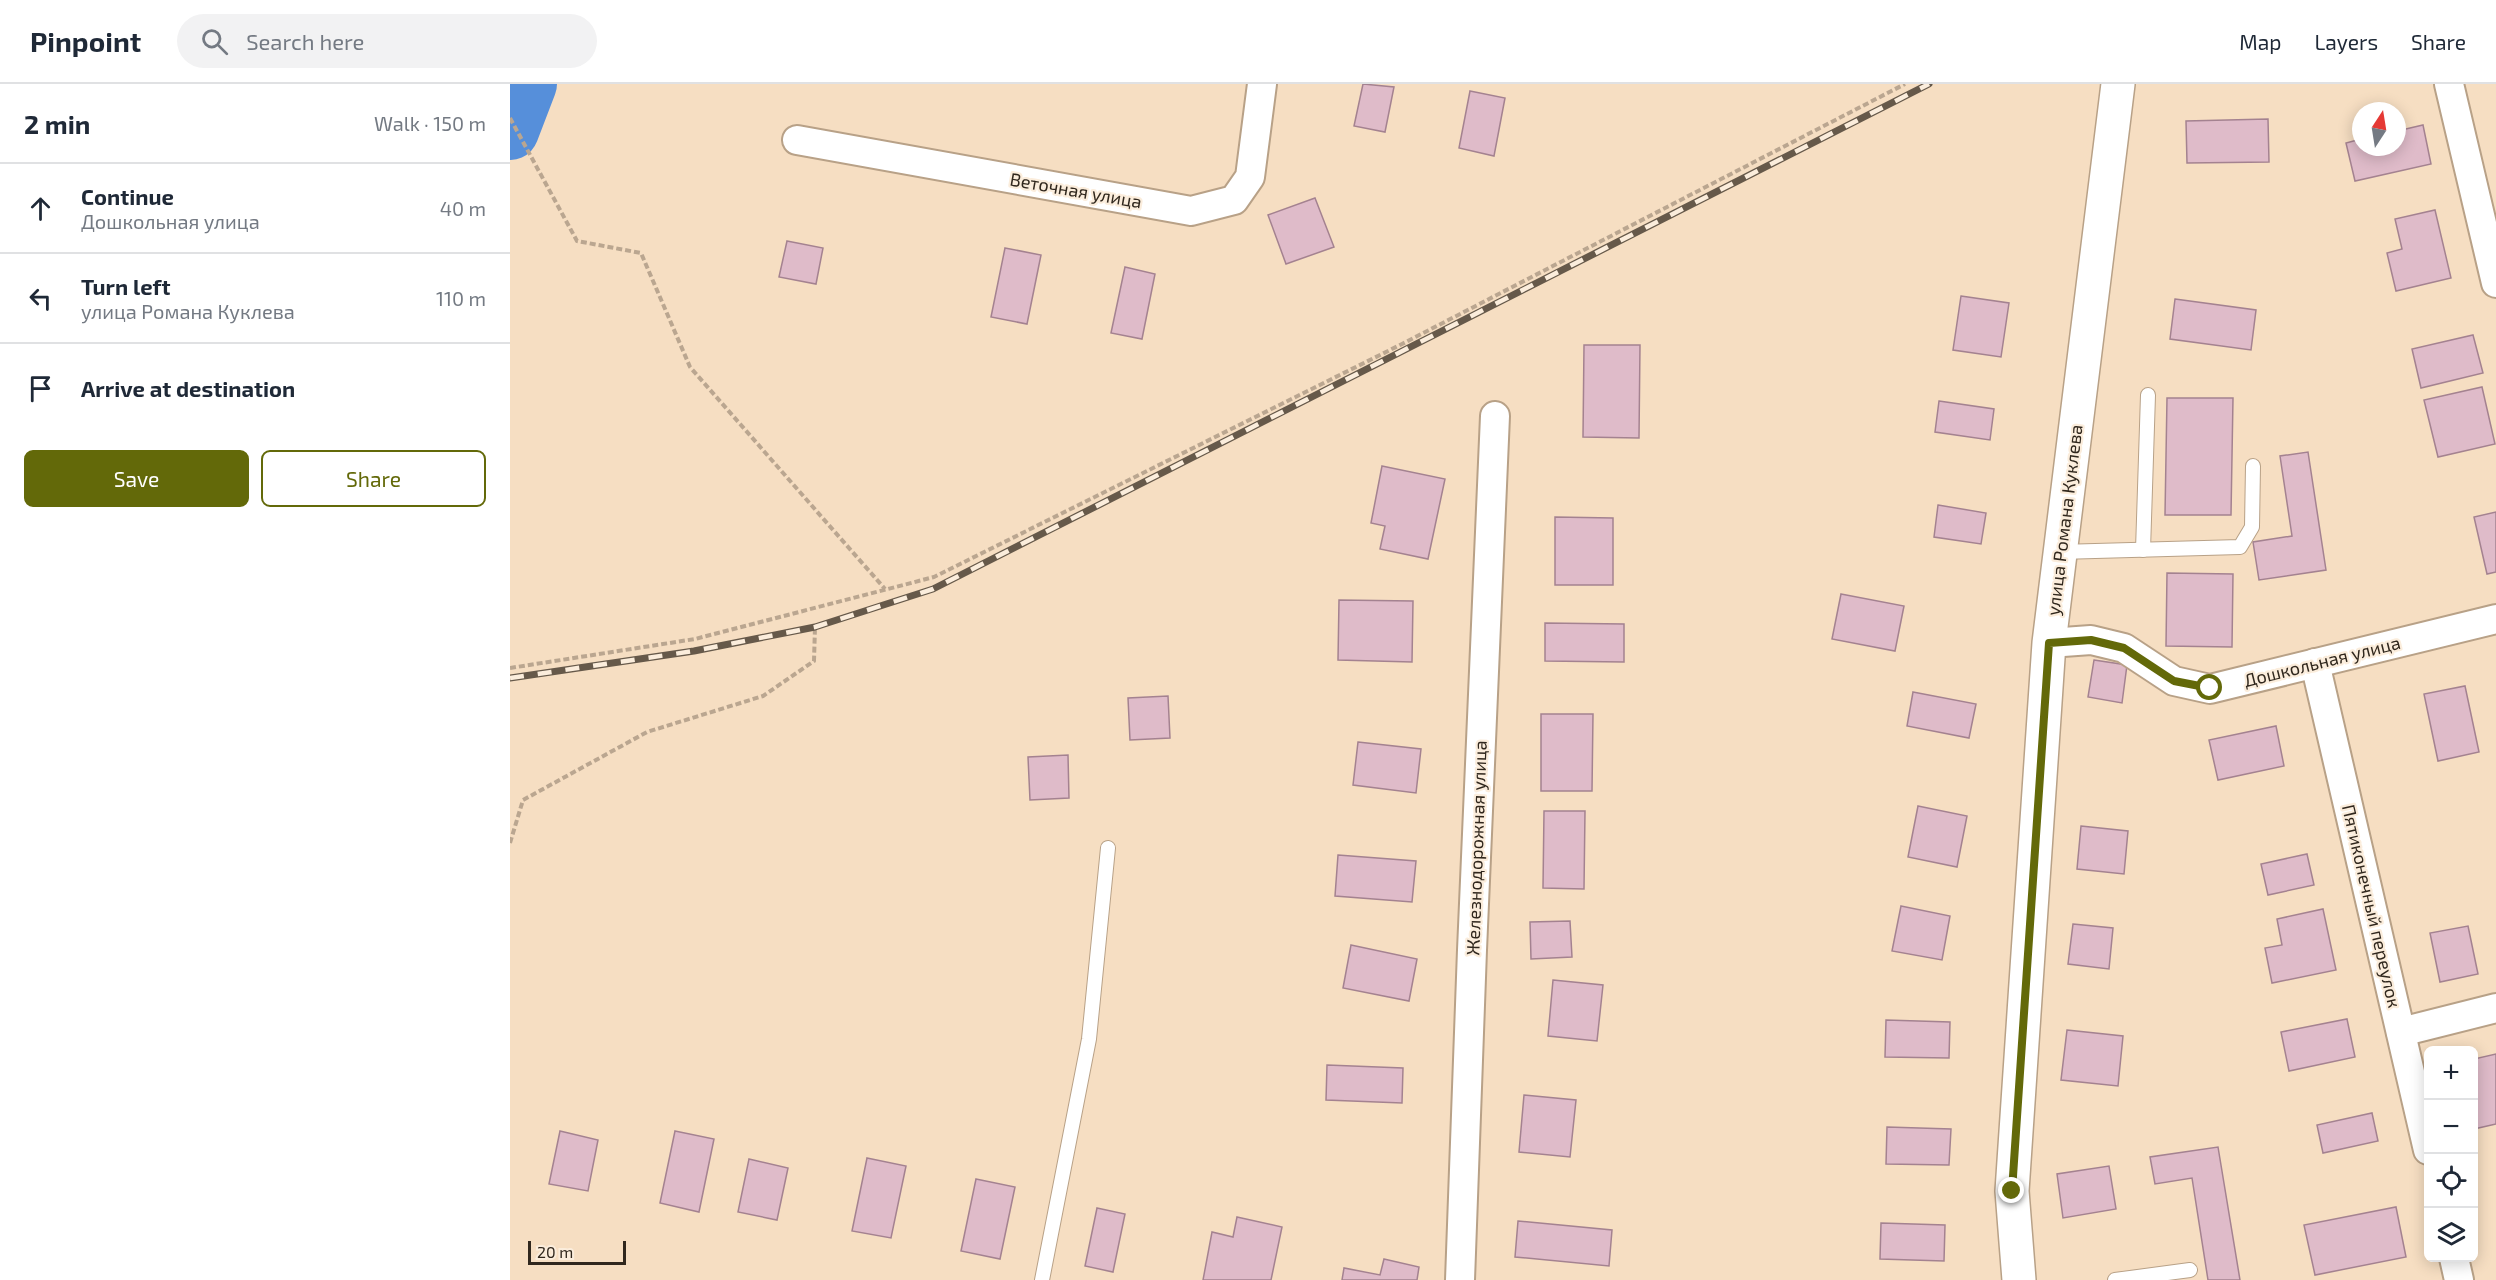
<!DOCTYPE html>
<html lang="en">
<head>
<meta charset="utf-8">
<style>
	:root { --surface:#fff; --page:#f2f2f3; --text:#1f2937; --muted:#747a83; --line:#e0e1e3; --accent:#636909 }
	body { margin:0; font-family:"Exo 2",sans-serif; background:var(--page); color:var(--text) }
	.controls { position:absolute; right:18px; bottom:18px; display:grid; overflow:hidden; border-radius:9px; box-shadow:0 3px 15px #0003 }
	.controls button { width:54px; height:54px; display:grid; place-items:center; padding:0; border:0; border-bottom:2px solid var(--line); background:var(--surface); color:var(--text); font:30px sans-serif }
	.compass { position:absolute; left:1842px; top:18px; width:54px; height:54px; border-radius:50%; background:var(--surface); box-shadow:0 3px 15px #0003; rotate:12deg }
	.scale { position:absolute; left:18px; bottom:15px; width:98px; box-sizing:border-box; padding-left:6px; border:3px solid #30271d; border-top:0; font-size:16px; line-height:21px; white-space:nowrap; color:#30271d; -webkit-text-stroke:4px #fbeddc; paint-order:stroke }
	.stop { position:absolute; width:18px; height:18px; margin:-14px; border:4px solid #636909; border-radius:50%; background:#fff }
	.stop.end { background:#636909; border-color:#fff; box-shadow:0 2px 6px #0008 }
	.list { margin:0; padding:0; list-style:none }
	h2 { display:flex; justify-content:space-between; align-items:center; height:78px; margin:0; padding:0 24px; font-size:26px }
	h2 small { font-size:20px; font-weight:400; color:var(--muted) }
	.list li { display:grid; grid-template-columns:39px 1fr auto; gap:18px; align-items:center; box-sizing:border-box; height:90px; padding:0 24px; border-top:2px solid var(--line) }
	.list b { display:block; font-size:22px; white-space:nowrap }
	.list p { margin:0; font-size:20px; white-space:nowrap; color:var(--muted) }
	.list em { font-size:20px; font-style:normal; color:var(--muted) }
	.actions { display:flex; gap:12px; padding:18px 24px }
	.actions a { flex:1; padding:14px 0; border:2px solid var(--accent); border-radius:9px; text-align:center; font-size:21px; color:var(--accent) }
	.actions .main { background:var(--accent); color:#fff }
	.icon { flex:none; width:33px; height:33px; fill:none; stroke:currentColor; stroke-width:2; stroke-linecap:round; stroke-linejoin:round }
	.map { position:relative; flex:none; width:1986px; height:1196px; overflow:hidden }
	header { display:flex; align-items:center; gap:36px; box-sizing:border-box; height:84px; padding:0 30px; background:var(--surface); border-bottom:2px solid var(--line) }
	header strong { font-size:28px }
	nav { display:flex; gap:33px; margin-inline-start:auto; font-size:21px }
	.search { width:420px; height:54px; background:var(--page); display:flex; align-items:center; gap:15px; box-sizing:border-box; padding:0 21px; border-radius:33px; color:var(--muted); font-size:22px }
	main { display:flex }
	aside { flex:1; background:var(--surface) }
	.map>svg:first-child { display:block }
</style>
</head>
<body>
<header>
<strong>Pinpoint</strong>
<div class="search"><svg class="icon" aria-label="search" viewBox="0 0 24 24"><circle cx="10" cy="10" r="6"/><path d="M15 15l6 6"/></svg>Search here</div>
<nav><a>Map</a><a>Layers</a><a>Share</a></nav>
</header>
<main>
<aside>
<h2>2 min<small>Walk · 150 m</small></h2>
<ul class="list">
<li><svg class="icon" aria-label="ahead" viewBox="0 0 24 24"><path d="M12 20V5M6 11l6-6 6 6"/></svg><div><b>Continue</b><p>Дошкольная улица</p></div><em>40 m</em></li>
<li><svg class="icon" aria-label="left" viewBox="0 0 24 24"><path d="M17 20v-9H6M10 6l-5 5 5 5"/></svg><div><b>Turn left</b><p>улица Романа Куклева</p></div><em>110 m</em></li>
<li><svg class="icon" aria-label="arrive" viewBox="0 0 24 24"><path d="M6 21V4h12l-3 4 3 4H6"/></svg><div><b>Arrive at destination</b></div></li>
</ul>
<div class="actions"><a class="main">Save</a><a>Share</a></div>
</aside>
<div class="map">
<svg width="1986" height="1196" viewBox="0 0 1986 1196">
	<rect width="100%" height="100%" fill="#f6dec2"/>
	<g fill="none" stroke-linecap="round" stroke-linejoin="round">
		<!-- river -->
		<path stroke="#568fda" stroke-width="58" d="M0,47L18,0"/>
	</g>
	<!-- building -->
	<g fill="#dfbbc9" stroke="#a48290" stroke-width="1.5">
		<path d="M853,0L884,3L875,48L844,42Z"/>
		<path d="M960,7L995,14L984,72L949,64Z"/>
		<path d="M1758,35L1759,78L1677,79L1676,37Z"/>
		<path d="M1913,41L1921,80L1845,97L1836,59L1851,55V63H1887V47Z"/>
		<path d="M805,114L824,163L776,180L758,131Z"/>
		<path d="M1925,126L1941,194L1886,207L1877,169L1892,165L1885,135Z"/>
		<path d="M277,157L313,164L306,200L269,193Z"/>
		<path d="M495,164L531,171L517,240L481,233Z"/>
		<path d="M615,183L645,190L632,255L601,249Z"/>
		<path d="M1451,212L1499,219L1491,273L1443,266Z"/>
		<path d="M1665,215L1746,226L1741,266L1660,255Z"/>
		<path d="M1963,251L1973,289L1911,304L1902,265Z"/>
		<path d="M1074,261H1130L1129,354L1073,353Z"/>
		<path d="M1972,303L1985,360L1928,373L1914,316Z"/>
		<path d="M1657,314H1723L1721,431H1655Z"/>
		<path d="M1429,317L1484,325L1480,356L1425,348Z"/>
		<path d="M1798,368L1816,486L1749,496L1743,458L1782,452L1770,372Z"/>
		<path d="M872,382L935,395L918,475L870,465L875,442L861,439Z"/>
		<path d="M1428,421L1476,429L1471,460L1424,453Z"/>
		<path d="M1986,428V488L1977,490L1964,433Z"/>
		<path d="M1045,433L1103,434V501H1045Z"/>
		<path d="M1657,489L1723,490L1722,563L1656,562Z"/>
		<path d="M1331,510L1394,522L1385,567L1322,555Z"/>
		<path d="M829,516L903,517L902,578L828,576Z"/>
		<path d="M1035,539L1114,540V578L1035,577Z"/>
		<path d="M1584,576L1617,581L1612,619L1578,613Z"/>
		<path d="M1955,602L1969,668L1928,677L1914,610Z"/>
		<path d="M1403,608L1466,620L1459,654L1397,642Z"/>
		<path d="M658,612L660,654L620,656L618,614Z"/>
		<path d="M1031,630H1083L1082,707H1031Z"/>
		<path d="M1766,642L1774,682L1708,696L1699,656Z"/>
		<path d="M848,658L911,665L906,709L843,701Z"/>
		<path d="M558,671L559,714L520,716L518,673Z"/>
		<path d="M1408,722L1457,732L1447,783L1398,773Z"/>
		<path d="M1034,727H1075L1074,805L1033,804Z"/>
		<path d="M1571,742L1618,747L1614,790L1567,785Z"/>
		<path d="M1797,770L1804,801L1758,811L1751,780Z"/>
		<path d="M828,771L906,777L902,818L825,812Z"/>
		<path d="M1391,822L1440,832L1432,876L1382,867Z"/>
		<path d="M1813,825L1826,886L1762,899L1755,864L1772,861L1767,835Z"/>
		<path d="M1060,837L1062,873L1021,875L1020,838Z"/>
		<path d="M1563,840L1603,844L1599,885L1558,880Z"/>
		<path d="M1958,842L1968,890L1930,898L1920,849Z"/>
		<path d="M841,861L907,875L899,917L833,904Z"/>
		<path d="M1043,896L1093,901L1087,957L1038,952Z"/>
		<path d="M1837,935L1845,973L1779,987L1771,948Z"/>
		<path d="M1376,936L1440,938L1439,974L1375,973Z"/>
		<path d="M1557,946L1613,952L1608,1002L1551,996Z"/>
		<path d="M1986,970V1040L1964,1045V975Z"/>
		<path d="M817,981L893,984L892,1019L816,1016Z"/>
		<path d="M1014,1011L1066,1016L1060,1073L1009,1068Z"/>
		<path d="M1862,1029L1868,1057L1813,1069L1807,1041Z"/>
		<path d="M1377,1043L1441,1045L1439,1081L1376,1080Z"/>
		<path d="M50,1047L88,1056L78,1107L39,1100Z"/>
		<path d="M165,1047L204,1055L189,1128L150,1119Z"/>
		<path d="M1708,1063L1730,1196H1698L1682,1094L1645,1100L1640,1073Z"/>
		<path d="M357,1074L396,1082L381,1154L342,1147Z"/>
		<path d="M239,1075L278,1084L267,1136L228,1128Z"/>
		<path d="M1599,1082L1606,1125L1553,1134L1547,1090Z"/>
		<path d="M466,1095L505,1103L490,1175L451,1167Z"/>
		<path d="M1886,1123L1896,1173L1805,1191L1794,1141Z"/>
		<path d="M587,1124L615,1130L603,1188L575,1182Z"/>
		<path d="M727,1133L772,1143L761,1196H693L702,1148L723,1153Z"/>
		<path d="M1008,1137L1102,1146L1099,1182L1005,1173Z"/>
		<path d="M1371,1139L1435,1141L1434,1177L1370,1175Z"/>
		<path d="M874,1175L909,1183L907,1196H832L834,1184L870,1191Z"/>
	</g>
	<g fill="none" stroke-linecap="round" stroke-linejoin="round">
		<defs>
			<g id="lane">
				<path d="M1633,466L1638,311"/>
				<path d="M1549,468L1730,463L1742,443L1743,382"/>
				<path d="M532,1196L579,955L598,764"/>
				<path d="M1605,1196L1680,1186"/>
			</g>
			<g id="street">
				<path d="M1939,0L1986,199"/>
				<path d="M287,56L681,127L724,116L740,93L752,0"/>
				<path d="M1539,559L1581,556L1614,564L1664,597L1700,605L1986,535"/>
				<path d="M1805,579L1918,1066"/>
				<path d="M1891,948L1986,924"/>
				<path d="M1944,1174L1949,1196"/>
				<path d="M950,1196L962,866L985,332"/>
			</g>
			<path id="secondary" d="M1509,1196L1502,1107L1539,559L1608,0"/>
		</defs>
		<!-- lane casing -->
		<use href="#lane" stroke="#b8a187" stroke-width="16"/>
		<!-- street casing -->
		<use href="#street" stroke="#b8a187" stroke-width="32"/>
		<!-- secondary casing -->
		<use href="#secondary" stroke="#b8a187" stroke-width="36"/>
		<!-- path -->
		<g stroke="#baa690" stroke-width="4" stroke-dasharray="6 3" stroke-linecap="butt">
			<path d="M0,34L67,157L131,169L180,283L375,505"/>
			<path d="M0,584L185,555L424,493L892,260L1395,0"/>
			<path d="M0,759L13,716L137,648L253,612L304,577L305,543"/>
		</g>
		<!-- lane -->
		<use href="#lane" stroke="#fff" stroke-width="14"/>
		<!-- street -->
		<use href="#street" stroke="#fff" stroke-width="28"/>
		<!-- secondary -->
		<use href="#secondary" stroke="#fff" stroke-width="33"/>
		<defs>
			<path id="rail" d="M0,594L184,567L305,543L423,505L1419,0"/>
		</defs>
		<!-- rail casing -->
		<use href="#rail" stroke="#66594a" stroke-width="7"/>
		<!-- rail -->
		<use href="#rail" stroke="#fbeddc" stroke-width="4.5" stroke-dasharray="14" stroke-linecap="butt"/>
	</g>
	<g fill="none" stroke-linecap="round" stroke-linejoin="round">
		<!-- route -->
		<path stroke="#636909" stroke-width="8" d="M1502,1107L1539,559L1581,556L1614,564L1664,597L1700,604"/>
	</g>
	<g text-anchor="middle" dominant-baseline="central" stroke-width="4.5" stroke-linejoin="round" paint-order="stroke">
		<!-- street labels -->
		<g font-size="18" fill="#30271d" stroke="#fbeddc">
			<text transform="translate(566 106) rotate(10)">Веточная улица</text>
			<text transform="translate(1554 436) rotate(-83)">улица Романа Куклева</text>
			<text transform="translate(1812 577) rotate(-14)">Дошкольная улица</text>
			<text transform="translate(966 764) rotate(-88)">Железнодорожная улица</text>
			<text transform="translate(1862 822) rotate(77)">Пятиконечный переулок</text>
		</g>
	</g>
</svg>
<div class="controls">
<button>+</button>
<button>−</button>
<button><svg class="icon" aria-label="locate" viewBox="0 0 24 24"><circle cx="12" cy="12" r="6"/><path d="M12 2v4M12 18v4M2 12h4M18 12h4"/></svg></button>
<button><svg class="icon" aria-label="layers" viewBox="0 0 24 24"><path d="M12 4l9 5-9 5-9-5zM3 14l9 5 9-5"/></svg></button>
</div>
<svg class="compass" viewBox="-18 -18 36 36"><path d="M0-13l5 13h-10z" fill="#e53935"/><path d="M0 13l5-13h-10z" fill="#747a83"/></svg>
<div class="scale">20 m</div>
<div class="stop" style="left:1700px;top:604px"></div>
<div class="stop end" style="left:1502px;top:1107px"></div>
</div>
</main>
</body>
</html>
